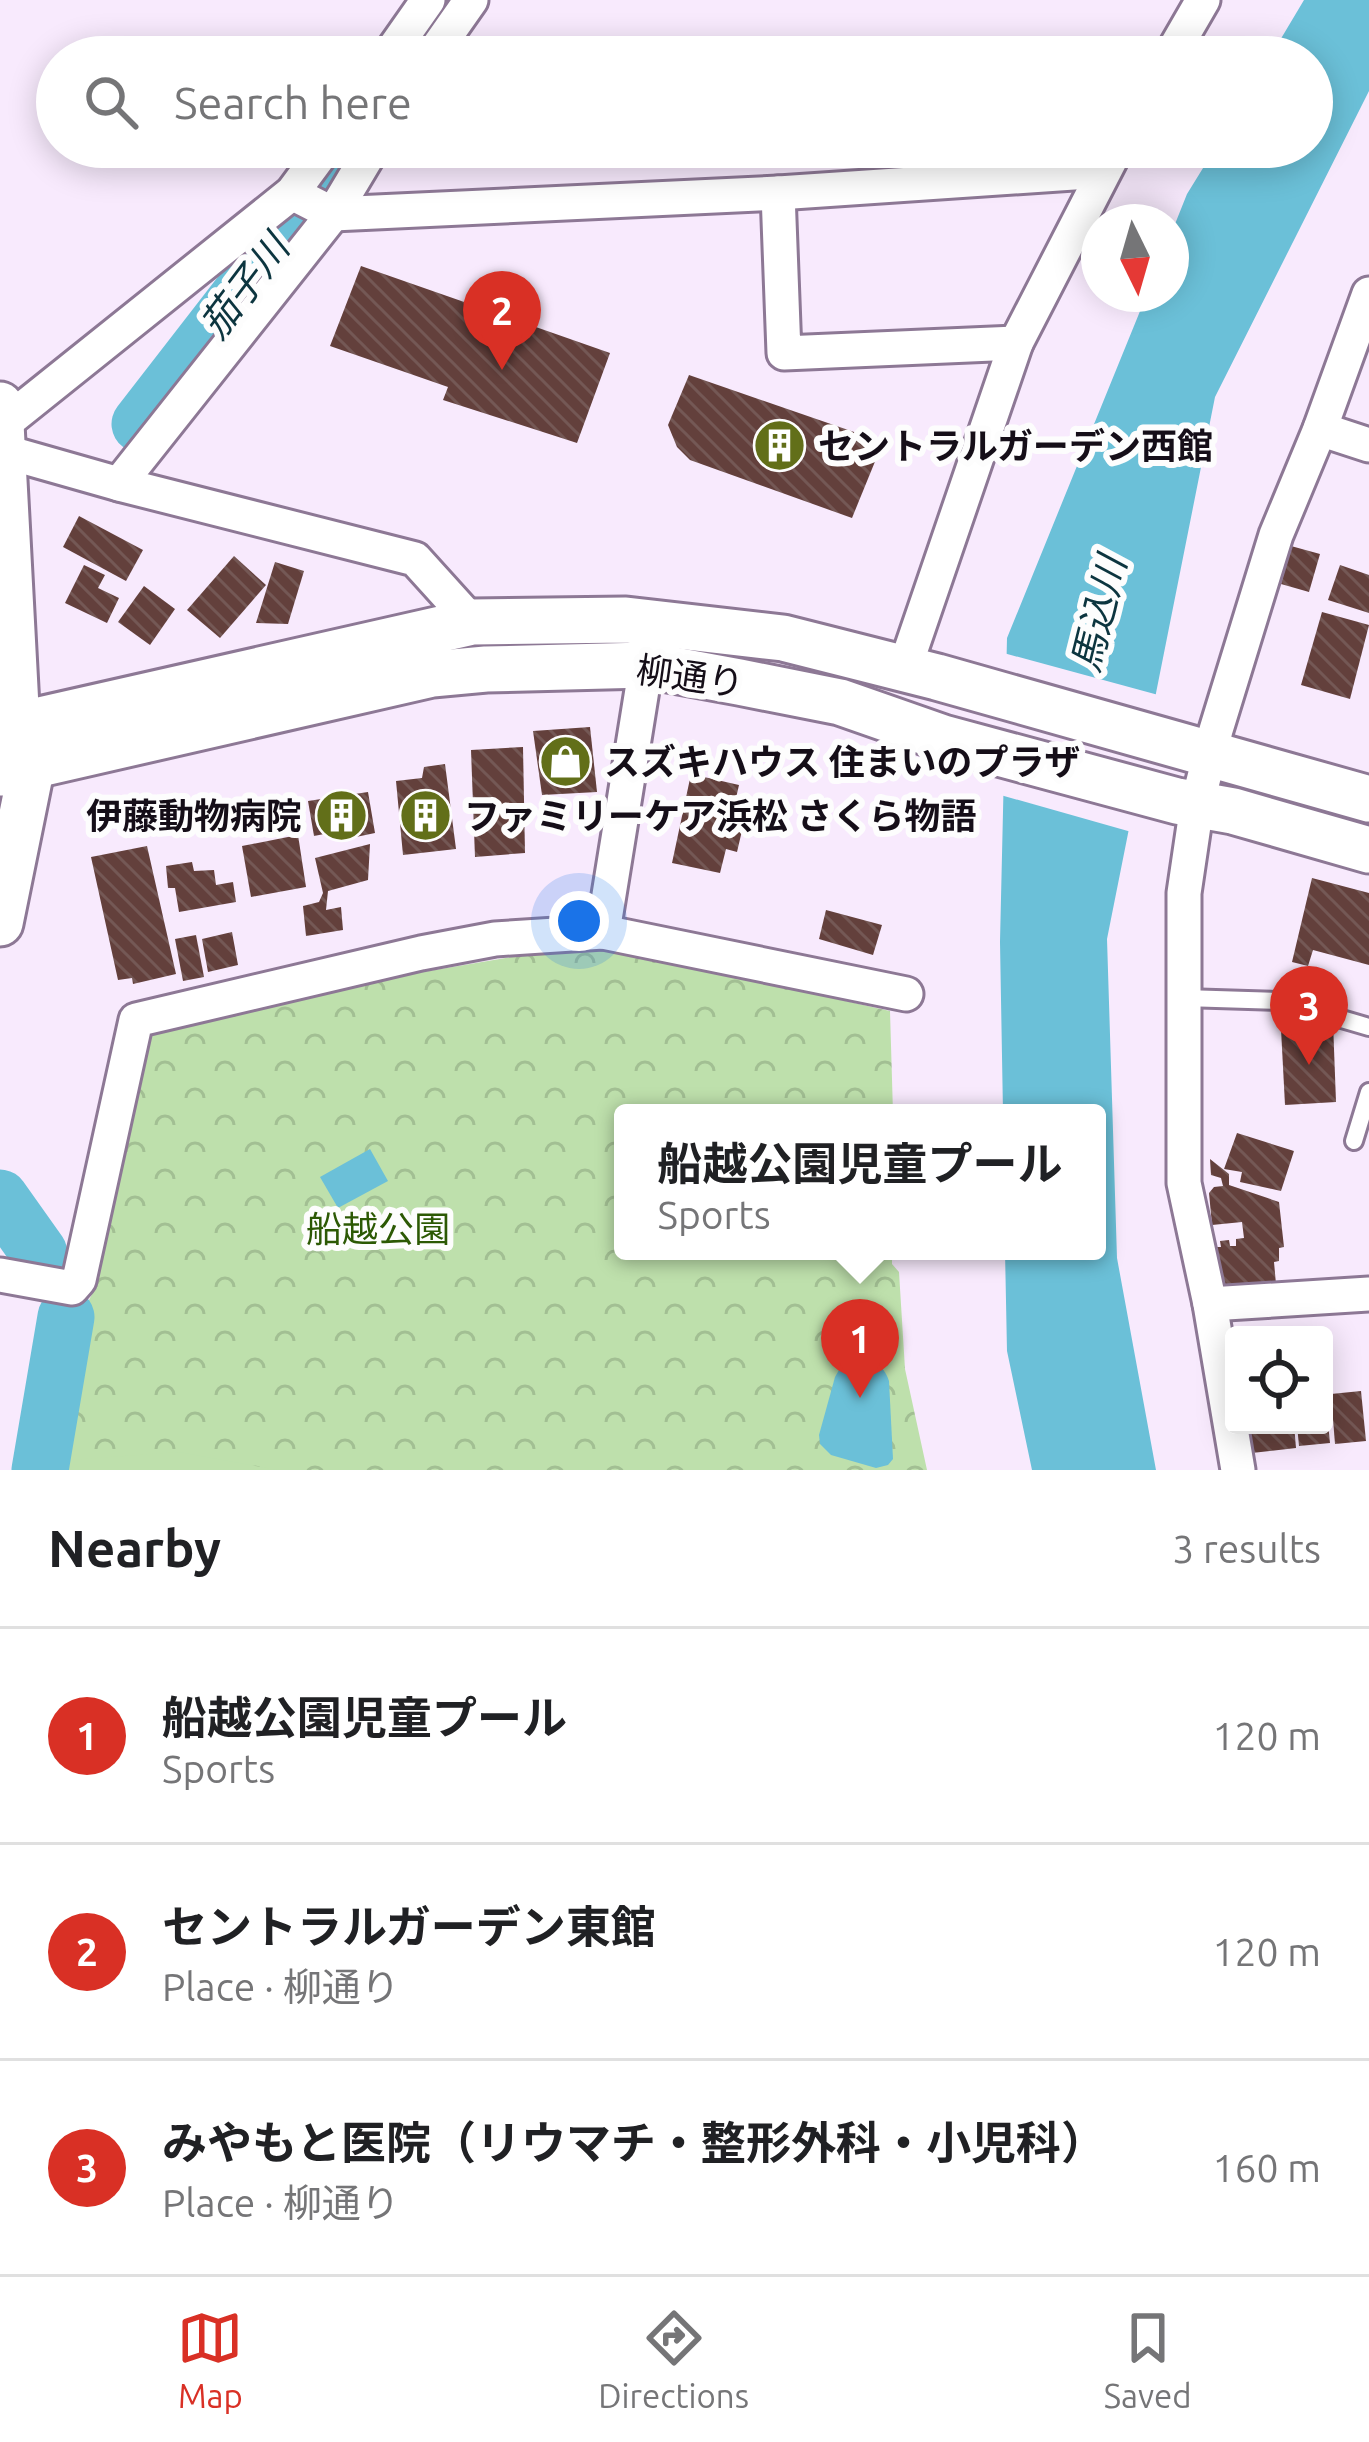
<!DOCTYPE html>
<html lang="en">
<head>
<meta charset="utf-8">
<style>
	:root { --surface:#fff; --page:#f2f2f2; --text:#202124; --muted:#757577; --line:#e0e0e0; --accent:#d93025 }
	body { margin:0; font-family:Ubuntu,"Noto Sans JP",sans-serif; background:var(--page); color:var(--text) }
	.controls { position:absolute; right:36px; bottom:36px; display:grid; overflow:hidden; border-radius:12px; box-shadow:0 6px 30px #0003 }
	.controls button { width:108px; height:108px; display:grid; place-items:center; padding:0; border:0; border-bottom:3px solid var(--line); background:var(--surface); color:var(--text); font:60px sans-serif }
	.compass { position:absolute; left:1081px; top:204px; width:108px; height:108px; border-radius:50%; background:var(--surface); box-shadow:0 6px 30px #0003; rotate:175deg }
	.you { position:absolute; left:579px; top:921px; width:42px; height:42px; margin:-30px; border:9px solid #fff; border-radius:50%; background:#1a73e8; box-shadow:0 0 0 18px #1a73e833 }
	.badge { display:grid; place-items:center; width:78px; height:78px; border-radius:50%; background:var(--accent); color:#fff; font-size:39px; font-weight:700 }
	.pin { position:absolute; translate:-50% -99px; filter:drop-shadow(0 3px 6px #0008) }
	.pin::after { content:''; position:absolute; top:63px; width:42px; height:36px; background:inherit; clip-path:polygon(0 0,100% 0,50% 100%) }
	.popup { position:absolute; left:614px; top:1104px; width:492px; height:156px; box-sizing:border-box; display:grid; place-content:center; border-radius:12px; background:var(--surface); filter:drop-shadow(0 3px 9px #0005); font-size:39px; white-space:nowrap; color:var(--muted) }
	.popup b { font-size:45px; color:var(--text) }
	.popup::after { content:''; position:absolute; left:50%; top:100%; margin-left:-24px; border:24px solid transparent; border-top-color:var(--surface) }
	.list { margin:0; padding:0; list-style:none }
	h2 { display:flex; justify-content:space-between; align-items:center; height:156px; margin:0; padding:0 48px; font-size:51px }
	h2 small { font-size:39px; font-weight:400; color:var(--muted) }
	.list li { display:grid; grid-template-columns:78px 1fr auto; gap:36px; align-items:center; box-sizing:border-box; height:216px; padding:0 48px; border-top:3px solid var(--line) }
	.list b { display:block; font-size:45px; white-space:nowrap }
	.list p { margin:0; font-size:39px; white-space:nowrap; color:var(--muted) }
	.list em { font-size:39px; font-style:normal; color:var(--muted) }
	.icon { flex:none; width:66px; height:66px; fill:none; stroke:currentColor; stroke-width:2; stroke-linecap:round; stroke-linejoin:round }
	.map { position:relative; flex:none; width:1369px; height:1470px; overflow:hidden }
	.search { position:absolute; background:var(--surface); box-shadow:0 6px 30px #0003; left:36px; right:36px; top:36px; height:132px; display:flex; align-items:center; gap:30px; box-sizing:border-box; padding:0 42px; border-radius:66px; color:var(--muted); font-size:45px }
	.sheet { height:804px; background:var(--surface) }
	nav { display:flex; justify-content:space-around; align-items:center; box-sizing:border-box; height:168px; border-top:3px solid var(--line); background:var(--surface); font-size:33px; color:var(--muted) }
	nav a { display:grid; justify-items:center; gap:6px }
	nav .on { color:var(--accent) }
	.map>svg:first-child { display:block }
</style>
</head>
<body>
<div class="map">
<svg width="1369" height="1470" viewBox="0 0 1369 1470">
	<defs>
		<pattern id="park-crowns" width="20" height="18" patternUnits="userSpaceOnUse" patternTransform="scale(3)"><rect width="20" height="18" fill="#bee0ac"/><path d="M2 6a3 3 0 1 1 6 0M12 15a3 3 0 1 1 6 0" fill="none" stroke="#a2bf93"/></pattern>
		<pattern id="building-back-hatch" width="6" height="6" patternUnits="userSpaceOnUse" patternTransform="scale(3)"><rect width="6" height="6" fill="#63403c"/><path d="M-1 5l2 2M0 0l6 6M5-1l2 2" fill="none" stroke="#745855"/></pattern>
	</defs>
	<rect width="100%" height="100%" fill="#f8eafd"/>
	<!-- park -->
	<path fill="url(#park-crowns)" d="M564,948L601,951L614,949L890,1011L893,1113H623V1251H892V1264L899,1272L905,1369L927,1470H52L81,1316L92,1294L141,1038L299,997L411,974Z"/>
	<!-- pitch -->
	<path fill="#bee0ac" d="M179,1452L278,1470H68L69,1460Z"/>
	<!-- water -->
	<g fill="#6bc0d8">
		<path d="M1304,0H1369V91L1215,397L1107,939L1117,1258L1156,1470H1032L1007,1351L1005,1251H1097V1113H1003L1000,942L1007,638L1147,294H1171V234L1187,194L1216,147H1312V57H1270Z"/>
		<path d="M370,1149L388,1181L338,1208L320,1177Z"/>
		<path d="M855,1359C872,1361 883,1363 889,1381L893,1459L888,1465L876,1468L831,1455L820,1444L819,1435L835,1377L843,1363Z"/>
	</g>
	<!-- pier -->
	<path fill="#f8eafd" d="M1000,652L1162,696L1135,833L997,794Z"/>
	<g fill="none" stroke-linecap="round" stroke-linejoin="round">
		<!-- river -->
		<g stroke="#6bc0d8" stroke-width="57">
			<path d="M410,57L449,0"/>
			<path d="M140,424L291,229L347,147"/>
			<path d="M0,1198L39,1253"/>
			<path d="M40,1470L66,1317"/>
		</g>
	</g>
	<!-- building -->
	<g fill="url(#building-back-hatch)">
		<path d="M361,266L610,353L577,443L443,400L448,387L330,346Z"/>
		<path d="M689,375L883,442L852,518L690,460L677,447L668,425Z"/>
		<path d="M79,516L143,550L126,581L63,547Z"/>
		<path d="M1291,546L1320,554L1309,592L1281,584Z"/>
		<path d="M234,556L266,585L220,638L187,610Z"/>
		<path d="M275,562L304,571L288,624L256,623Z"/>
		<path d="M84,565L105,575L98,588L119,598L107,623L65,603Z"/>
		<path d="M1340,565L1369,575V613L1328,600Z"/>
		<path d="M144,586L175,609L150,645L118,622Z"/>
		<path d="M1322,612L1369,625L1350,699L1301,685Z"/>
		<path d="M590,727L597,792L542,795L533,731Z"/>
		<path d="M523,747L525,853L475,857L471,750Z"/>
		<path d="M445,764L456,849L403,855L396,781L422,778L424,767Z"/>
		<path d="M691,774L739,785L731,820L744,822L737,852L726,849L720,873L672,863Z"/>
		<path d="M368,792L375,833L356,837L355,828L314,836L308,801Z"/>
		<path d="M298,835L306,887L251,897L242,846Z"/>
		<path d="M370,844L368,880L328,891L326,910L341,907L343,930L306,936L303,906L319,902L323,893L315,858Z"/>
		<path d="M147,846L176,974L133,984L132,978L118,980L91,857Z"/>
		<path d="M192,862L194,871L214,870L216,885L233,882L236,902L179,912L175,888H168L166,866Z"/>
		<path d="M1312,878L1369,893V965L1313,950L1308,966L1292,962Z"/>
		<path d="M826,910L882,925L873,955L819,939Z"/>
		<path d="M232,932L238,965L208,972L202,939Z"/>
		<path d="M196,935L204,977L183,981L175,939Z"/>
		<path d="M1333,1022L1336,1102L1285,1105L1281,1029Z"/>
		<path d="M1237,1133L1294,1151L1281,1191L1240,1182L1242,1172L1224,1169Z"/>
		<path d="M1210,1159L1229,1174V1185L1279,1202L1284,1247L1279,1248V1261L1274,1262L1276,1284L1223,1295L1216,1247H1221L1220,1241L1229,1240L1230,1246H1236V1239L1244,1238L1242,1222L1212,1225L1209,1193L1214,1187L1223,1186L1221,1178L1211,1175Z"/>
		<path d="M1361,1391L1366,1441L1335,1444L1331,1394Z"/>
		<path d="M1324,1413H1327L1330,1443L1299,1446L1297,1425H1324Z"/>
		<path d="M1240,1425H1294L1296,1448L1243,1454Z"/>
	</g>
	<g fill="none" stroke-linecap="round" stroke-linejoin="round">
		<defs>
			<g id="lane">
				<path d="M1184,998L1280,1001L1369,1027"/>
				<path d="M1354,1141L1369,1092"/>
			</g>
			<g id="street">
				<path d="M388,57L428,0"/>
				<path d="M431,57L471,0"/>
				<path d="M1170,57L1203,0"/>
				<path d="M292,193L333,214L778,193L1103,171"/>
				<path d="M778,193L784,353L1016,343"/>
				<path d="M1,426L292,193L326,147"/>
				<path d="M1320,429L1369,445"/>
				<path d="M3,451L119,484L415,559L472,622"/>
				<path d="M119,484L333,214L373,147"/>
				<path d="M904,670L1016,343L1117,147"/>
				<path d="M603,932L646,665"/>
				<path d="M0,1275L72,1288L79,1280L136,1020L421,953L495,939L603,932L906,994"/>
				<path d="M1210,1304L1369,1294"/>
				<path d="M1238,1470L1210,1304L1184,1183V893L1197,805L1216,730L1276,535L1320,429L1369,294"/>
			</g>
			<g id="secondary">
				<path d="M0,405L17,726L32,765L0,923"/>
				<path d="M0,729L472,622L626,620L783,638L937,677L1369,799"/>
				<path d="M0,773L432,674L486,669L646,665L739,682L840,702L943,738L1177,801L1233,811L1369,850"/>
			</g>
		</defs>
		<!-- lane casing -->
		<use href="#lane" stroke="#8d7895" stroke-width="22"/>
		<!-- street casing -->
		<use href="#street" stroke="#8d7895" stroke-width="39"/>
		<!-- secondary casing -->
		<use href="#secondary" stroke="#8d7895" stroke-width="51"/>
		<!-- lane -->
		<use href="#lane" stroke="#fff" stroke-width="16"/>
		<!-- street -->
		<use href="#street" stroke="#fff" stroke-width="33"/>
		<!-- secondary -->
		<use href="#secondary" stroke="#fff" stroke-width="45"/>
	</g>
	<!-- icons -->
	<defs>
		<symbol id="building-disc" viewBox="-11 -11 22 22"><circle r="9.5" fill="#626f19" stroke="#fdfdfd"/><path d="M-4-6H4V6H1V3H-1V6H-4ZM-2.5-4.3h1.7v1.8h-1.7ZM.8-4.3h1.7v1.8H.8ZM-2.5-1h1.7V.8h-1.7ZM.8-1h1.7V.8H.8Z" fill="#fff"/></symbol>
		<symbol id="shop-disc" viewBox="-11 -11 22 22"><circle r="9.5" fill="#626f19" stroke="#fdfdfd"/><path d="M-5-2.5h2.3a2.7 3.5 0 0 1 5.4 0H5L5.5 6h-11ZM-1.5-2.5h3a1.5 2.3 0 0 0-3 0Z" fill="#fff"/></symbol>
	</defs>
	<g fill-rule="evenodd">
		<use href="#building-disc" x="750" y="416" width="59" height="59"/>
		<use href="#shop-disc" x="536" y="732" width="59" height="59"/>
		<use href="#building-disc" x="312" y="786" width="59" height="59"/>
		<use href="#building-disc" x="396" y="786" width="59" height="59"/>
	</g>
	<g text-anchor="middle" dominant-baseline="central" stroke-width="12" stroke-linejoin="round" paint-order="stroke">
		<!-- poi labels -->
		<g font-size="36" font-weight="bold" fill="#150e18" stroke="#fdfdfd" text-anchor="start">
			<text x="818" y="445">セントラルガーデン西館</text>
			<text x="604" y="761">スズキハウス 住まいのプラザ</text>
			<text x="302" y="815" text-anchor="end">伊藤動物病院</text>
			<text x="464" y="815">ファミリーケア浜松 さくら物語</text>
		</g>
		<!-- street labels -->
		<g font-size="36" fill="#150e18" stroke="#fdfdfd">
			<text transform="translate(690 676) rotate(8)">柳通り</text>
		</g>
		<!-- park labels -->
		<g font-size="36" fill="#2c5904" stroke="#fdfdfd">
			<text x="378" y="1228">船越公園</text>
		</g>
		<!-- water labels -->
		<g font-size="39" font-style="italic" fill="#0c353f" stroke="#fdfdfd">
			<text transform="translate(244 286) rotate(-53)">茄子川</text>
			<text transform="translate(1098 614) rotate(-76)">馬込川</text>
		</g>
	</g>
</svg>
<div class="controls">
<button><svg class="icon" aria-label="locate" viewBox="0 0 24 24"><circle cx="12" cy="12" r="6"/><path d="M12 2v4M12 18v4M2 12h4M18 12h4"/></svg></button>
</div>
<svg class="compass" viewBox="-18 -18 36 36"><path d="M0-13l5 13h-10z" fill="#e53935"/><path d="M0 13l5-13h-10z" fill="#757577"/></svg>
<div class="you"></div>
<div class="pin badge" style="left:860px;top:1398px">1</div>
<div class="popup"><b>船越公園児童プール</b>Sports</div>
<div class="pin badge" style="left:502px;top:370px">2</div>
<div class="pin badge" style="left:1309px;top:1065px">3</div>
<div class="search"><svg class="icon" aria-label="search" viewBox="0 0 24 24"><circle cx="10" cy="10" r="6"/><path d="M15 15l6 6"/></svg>Search here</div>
</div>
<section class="sheet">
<h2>Nearby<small>3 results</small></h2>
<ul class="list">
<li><span class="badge">1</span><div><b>船越公園児童プール</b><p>Sports</p></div><em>120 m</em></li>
<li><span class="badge">2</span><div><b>セントラルガーデン東館</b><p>Place · 柳通り</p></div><em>120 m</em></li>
<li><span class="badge">3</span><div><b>みやもと医院（リウマチ・整形外科・小児科）</b><p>Place · 柳通り</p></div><em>160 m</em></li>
</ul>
</section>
<nav>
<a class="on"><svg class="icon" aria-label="map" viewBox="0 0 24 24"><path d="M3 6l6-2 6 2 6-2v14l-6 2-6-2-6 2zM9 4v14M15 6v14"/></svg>Map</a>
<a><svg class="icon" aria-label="directions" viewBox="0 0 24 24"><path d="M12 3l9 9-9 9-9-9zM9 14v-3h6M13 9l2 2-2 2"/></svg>Directions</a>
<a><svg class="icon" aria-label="saved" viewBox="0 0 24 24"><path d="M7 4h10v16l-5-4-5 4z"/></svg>Saved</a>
</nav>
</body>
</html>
